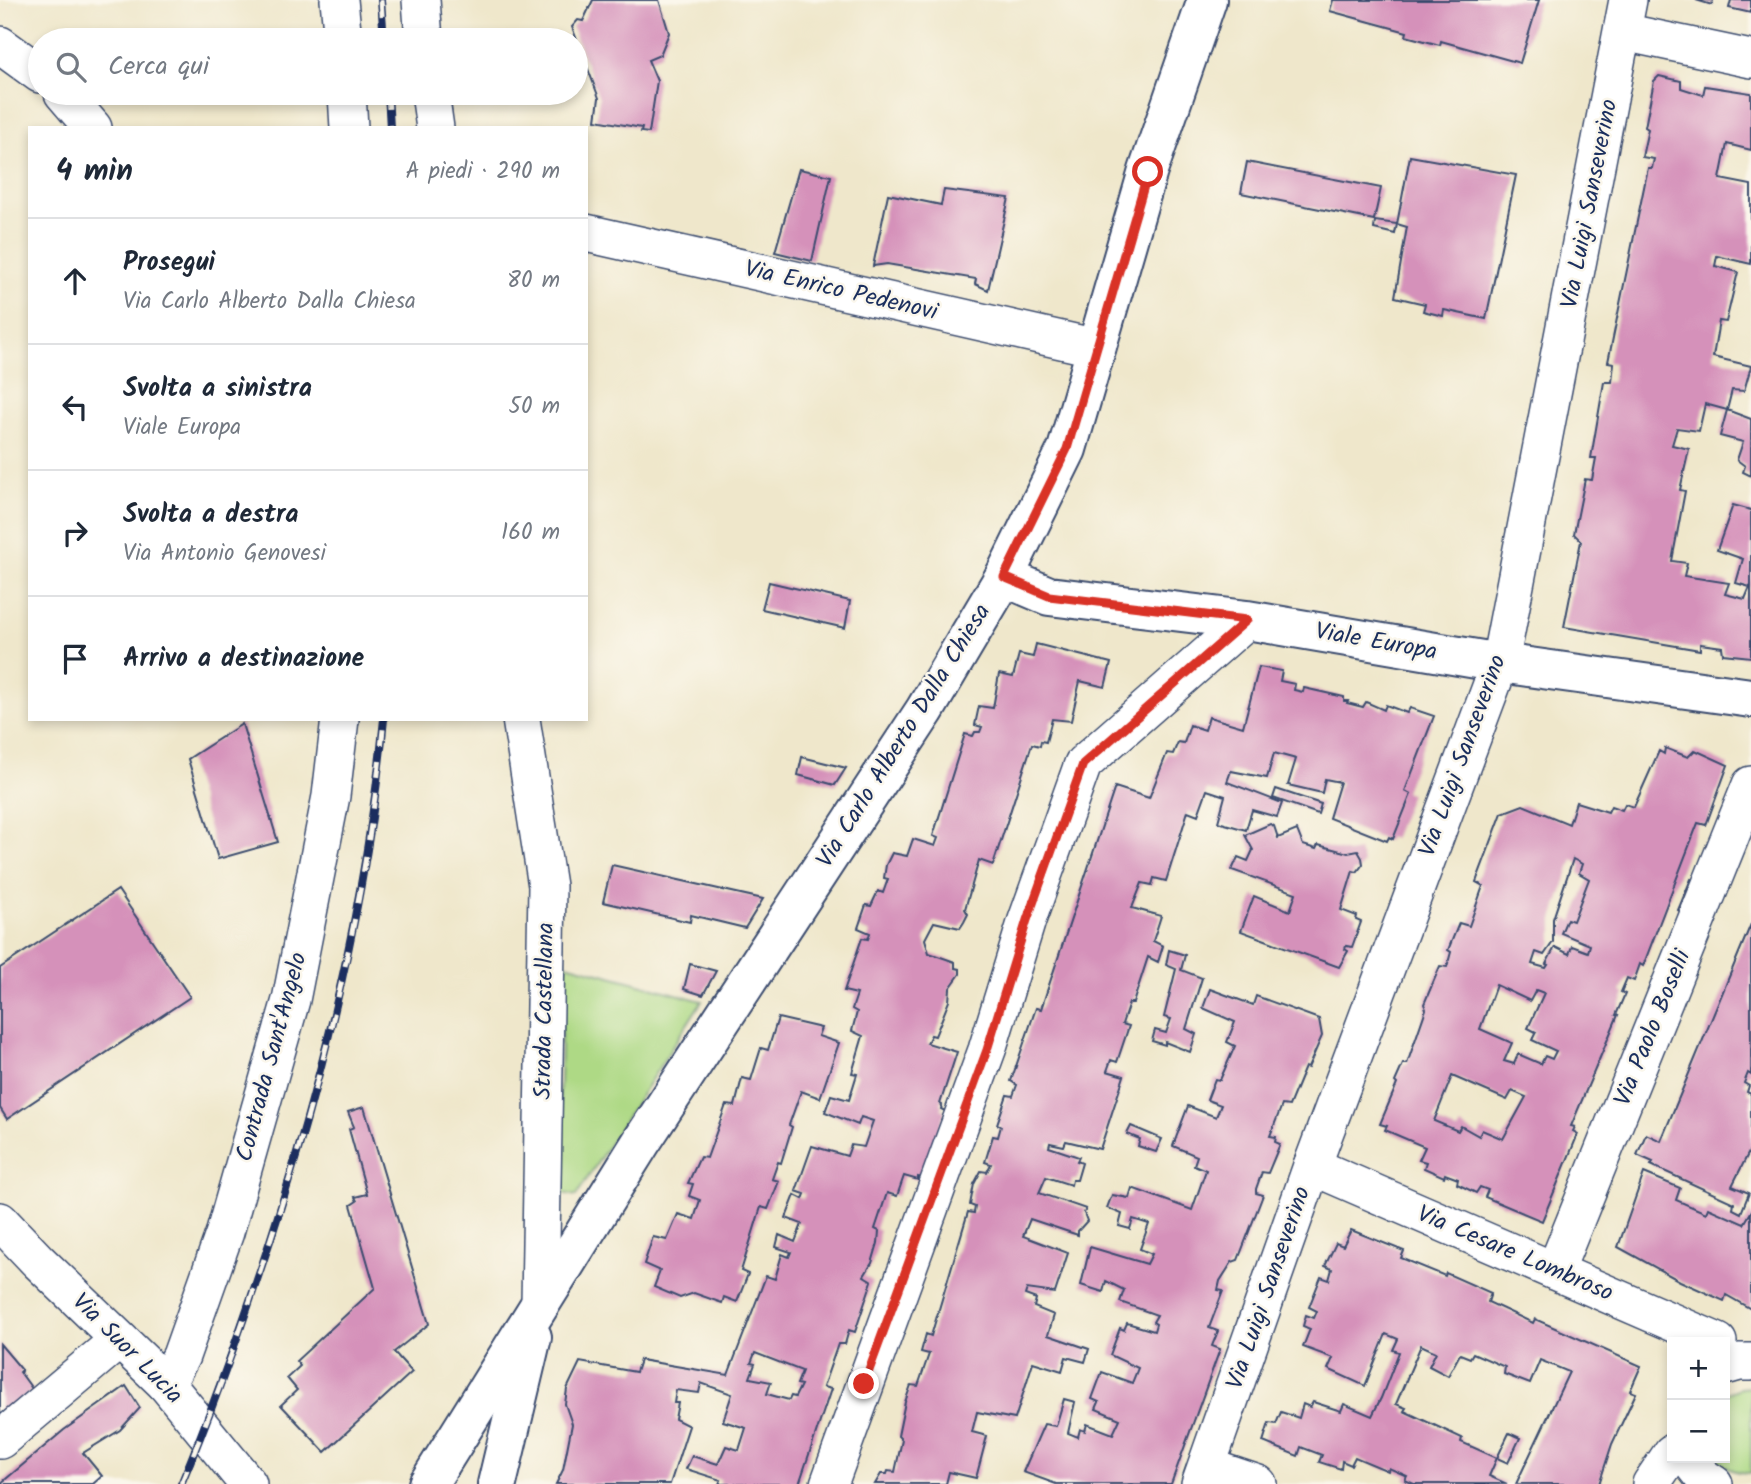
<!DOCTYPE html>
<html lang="it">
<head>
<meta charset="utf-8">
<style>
	:root { --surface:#fff; --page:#f2f2f3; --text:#1f2937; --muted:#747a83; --line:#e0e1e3 }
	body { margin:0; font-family:Kalam,sans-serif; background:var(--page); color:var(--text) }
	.controls { position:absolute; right:21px; bottom:21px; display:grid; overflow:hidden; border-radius:0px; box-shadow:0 4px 10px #0003 }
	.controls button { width:63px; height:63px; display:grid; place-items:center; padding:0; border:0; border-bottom:2px solid var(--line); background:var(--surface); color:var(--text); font:35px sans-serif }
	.stop { position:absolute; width:21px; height:21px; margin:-16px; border:5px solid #d93025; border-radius:50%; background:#fff }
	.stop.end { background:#d93025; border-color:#fff; box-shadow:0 2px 7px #0008 }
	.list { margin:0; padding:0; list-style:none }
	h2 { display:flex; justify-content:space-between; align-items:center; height:91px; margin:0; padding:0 28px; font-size:30px }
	h2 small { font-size:23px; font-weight:400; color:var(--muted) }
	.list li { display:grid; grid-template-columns:46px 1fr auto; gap:21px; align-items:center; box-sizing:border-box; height:126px; padding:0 28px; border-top:2px solid var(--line) }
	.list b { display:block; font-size:26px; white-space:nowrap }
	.list p { margin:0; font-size:23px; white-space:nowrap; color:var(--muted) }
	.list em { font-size:23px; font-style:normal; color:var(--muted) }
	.icon { flex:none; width:38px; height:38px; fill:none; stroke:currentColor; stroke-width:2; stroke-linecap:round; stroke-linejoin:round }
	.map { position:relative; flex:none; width:1751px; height:1484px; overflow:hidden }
	.search { position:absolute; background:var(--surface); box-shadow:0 4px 10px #0003; left:28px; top:28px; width:560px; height:77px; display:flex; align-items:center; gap:18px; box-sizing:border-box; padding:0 24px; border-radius:38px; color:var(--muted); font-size:26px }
	.panel { position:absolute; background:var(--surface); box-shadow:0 4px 10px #0003; left:28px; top:126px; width:560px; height:595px; border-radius:0px }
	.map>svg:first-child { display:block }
</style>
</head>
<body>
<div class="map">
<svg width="1751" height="1484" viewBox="0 0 1751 1484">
	<rect width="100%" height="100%" fill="#fbf7ec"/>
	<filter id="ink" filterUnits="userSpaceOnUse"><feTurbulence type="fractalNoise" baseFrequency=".0143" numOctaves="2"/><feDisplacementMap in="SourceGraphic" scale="14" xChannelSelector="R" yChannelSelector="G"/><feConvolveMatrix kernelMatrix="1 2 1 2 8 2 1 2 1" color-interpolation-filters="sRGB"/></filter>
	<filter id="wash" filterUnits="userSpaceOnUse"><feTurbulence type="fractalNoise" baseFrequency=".00686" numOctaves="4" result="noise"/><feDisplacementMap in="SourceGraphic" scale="28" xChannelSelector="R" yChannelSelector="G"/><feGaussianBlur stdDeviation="1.57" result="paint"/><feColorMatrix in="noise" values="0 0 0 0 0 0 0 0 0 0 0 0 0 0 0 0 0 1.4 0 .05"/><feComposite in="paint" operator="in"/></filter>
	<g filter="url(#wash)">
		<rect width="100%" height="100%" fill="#efe7cb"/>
		<!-- green -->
		<g fill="#aed985" stroke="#648472" stroke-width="2">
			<path d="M563,963L702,1001L576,1196L557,1192Z"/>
			<path d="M1751,1387V1473C1736,1473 1725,1469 1715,1458H1725V1394L1740,1388Z"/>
		</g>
		<g id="blocks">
			<!-- building -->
			<g fill="#d591ba" fill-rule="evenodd">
				<path d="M593,0H659L669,33L660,55L648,60L657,81L649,133L641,132L642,128L596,120L599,98L572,27L578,20L583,21Z"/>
				<path d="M1333,0H1539L1520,63L1441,41L1440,45L1406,36L1407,32L1330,11Z"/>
				<path d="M1696,0H1713L1712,5Z"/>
				<path d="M1731,0H1751V13L1729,8Z"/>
				<path d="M1659,76L1681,81V88L1703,95L1705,86L1751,93V150L1727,144L1720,179L1751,185V264L1717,256L1715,266L1738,272L1726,322L1719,321L1713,357L1751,366L1744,391L1732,390L1727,410L1705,404L1699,431L1677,428L1672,445L1689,449L1680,490L1685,491L1672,561L1687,563L1684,576L1729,583L1725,594L1745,599L1750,587L1736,583L1743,559L1717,550L1733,505L1751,510V657L1723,654L1722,647L1700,644V650L1564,627L1581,541L1574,534L1585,479L1592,480L1596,458H1591L1604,382H1612L1614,363L1608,362L1648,168H1652L1654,159L1642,157L1648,129L1645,127L1654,81Z"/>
				<path d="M1410,156L1516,175L1486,319L1444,310L1443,316L1423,311L1425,304L1395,297L1407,227L1397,224Z"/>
				<path d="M1247,162L1381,188L1374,220L1241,193Z"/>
				<path d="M799,169L831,176L812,261L775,252Z"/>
				<path d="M944,190L1009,198L988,290L975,284L976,279L887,264L873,266L888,194L941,205Z"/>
				<path d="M1375,221L1397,224L1395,234L1374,229Z"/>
				<path d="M1727,410L1751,419V476L1743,472L1745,466L1737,460L1743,442L1720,436Z"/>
				<path d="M769,582L850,601L845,628L762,609Z"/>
				<path d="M1036,644L1111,663L1105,687L1080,681L1071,721L1052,719L1046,742L1041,741L1040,746L1032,744L993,865L979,860L965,909L968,914L964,922L960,928L934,922L925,939L929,953L955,962V968L960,969V974L950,988L949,1001L935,1036L931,1035L927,1043L957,1052L940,1104L942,1105L941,1109L945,1111L922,1178L918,1177V1180L904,1176L897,1196L887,1193L875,1229L879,1231L878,1243L872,1263L864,1276L872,1281L855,1332L849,1330L845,1344H838L823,1387L831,1389L799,1484H719L721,1480L686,1469L692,1456L718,1464L726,1446L739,1450L746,1428L723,1421L732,1394L701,1383L699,1393L676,1390L674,1403H678L675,1419L689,1426L670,1484H556L563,1470L572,1424L565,1404L567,1389L580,1362L636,1372L640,1360L728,1375L766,1276L775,1279L782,1254L789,1257L791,1252L776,1247L779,1235L795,1242L802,1224L786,1218L795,1195L803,1199L805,1194L796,1191L812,1146L847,1156L851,1145L864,1147L873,1121L861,1117L858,1125L825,1112L831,1095L849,1100L857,1074L852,1073L863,1036L852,1031L857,1012L852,1009L857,994L844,991L862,938L868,939L870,933L858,928L866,905L871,906L878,891L883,893L888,879L884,878L886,865L892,853L907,856L913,839L935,846L938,838L933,836L965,734L973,736L975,732H980L982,727L975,725L979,706L993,708L999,674L1013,677L1019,654L1033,657ZM755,1353L802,1371L797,1384L801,1385L795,1397L791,1396L789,1400L767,1394L771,1382L750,1378L755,1364L751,1363Z"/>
				<path d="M1259,667L1282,671L1280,681L1295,684L1294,690L1303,692L1304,688L1344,697V701H1348L1347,703L1363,707L1366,702L1384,710L1386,705L1407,713L1410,708L1434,716L1405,791L1411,794L1393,839L1389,837L1387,841L1329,818L1340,782L1325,779L1322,793L1288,785L1296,759L1274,753L1267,778L1231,771L1227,782L1282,803L1277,817L1252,810L1246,830L1218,822L1225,796L1207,790L1198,815L1188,811L1166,881L1154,878L1152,885L1142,883L1132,908L1161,916L1153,941L1163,946L1158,962L1148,957L1133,1003H1129L1122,1024L1129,1026L1117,1062L1111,1060L1107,1071L1124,1076L1100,1149L1066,1141L1064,1146L1050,1143L1049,1147L1079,1157L1077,1161L1082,1163L1077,1180H1072L1071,1185L1046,1177L1039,1193L1086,1209L1084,1213L1087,1221L1078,1231V1235L1030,1219L1023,1236L1068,1253L1055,1293L1027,1289L1025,1295L1036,1299L1034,1307L1054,1315L1048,1335L1089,1349L1085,1362L1066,1357L1062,1371L1033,1362L1015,1419L977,1412L972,1432L987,1436L976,1478L949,1472L946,1484H875L881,1474H887L888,1471L895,1472L902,1440L898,1436L905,1402L911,1385L918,1386L929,1354L921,1352L926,1334L931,1336L968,1212L974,1213L975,1207L970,1205L974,1184L981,1171L987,1172L991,1164L985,1162L993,1136L998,1137L1001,1126L997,1124L1007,1095L1013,1096L1017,1085L1011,1081L1036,1008L1041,1009L1115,787L1149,798L1167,753L1173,754L1178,742L1184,743L1190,725L1205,730L1209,717L1243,727Z"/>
				<path d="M242,724L278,842L218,859L188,759Z"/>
				<path d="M1665,748L1688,757L1695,750L1728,765L1706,825L1698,823L1643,966L1640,964L1634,981L1627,978L1621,992L1625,994L1616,1015H1618L1571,1126L1575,1127L1573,1131L1578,1134L1542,1221L1485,1197L1488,1190L1480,1187L1476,1193L1457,1184L1458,1179L1445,1174L1444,1177L1424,1168L1426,1162L1419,1160L1425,1147L1385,1130L1387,1126L1380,1124L1397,1084L1395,1082L1403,1064H1407L1426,1009L1424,1004L1440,966L1447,967L1451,952L1448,950L1459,923L1469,926L1483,886L1476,882L1502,813L1523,805L1569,824L1576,802L1608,812L1611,806L1622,810L1625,804L1634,807L1659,751L1664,754ZM1573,859L1582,864L1579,873L1589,879L1573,921L1567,919L1561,933L1590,945L1588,952L1572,946L1569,954L1555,947L1546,964L1548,965L1546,968L1532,964L1536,952L1544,955L1553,942V919ZM1496,985L1530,1001L1536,990L1544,993L1528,1028L1536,1032L1532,1040L1556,1051L1552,1059L1545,1056L1541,1064L1518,1054L1514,1064L1504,1061L1512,1043L1480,1029ZM1452,1076L1507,1100L1512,1091L1526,1097L1503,1139L1482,1130L1479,1136L1461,1126L1458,1131L1434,1121Z"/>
				<path d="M802,757L846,768L835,785L798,775Z"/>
				<path d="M1276,789L1321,804L1318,814L1273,798Z"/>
				<path d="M1270,824L1274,826L1278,838L1297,830L1303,845L1316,849L1318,845L1348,853L1358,851L1362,858L1363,864L1357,872L1353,871L1341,910L1357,916L1356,920L1361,922L1352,947L1346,946L1345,949L1348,951L1339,967L1241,931L1254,896L1290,911L1296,893L1232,870L1238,857L1248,861L1253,850L1245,835Z"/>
				<path d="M612,865L763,899L745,928L691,915L690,922L603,902Z"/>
				<path d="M1691,879L1702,883L1687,915L1678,910Z"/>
				<path d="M118,890L190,997L7,1119L0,1108V968Z"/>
				<path d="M1751,924V1075L1748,1073L1744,1083L1749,1086L1747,1092L1751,1094V1148L1732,1186L1749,1193L1741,1213L1733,1209L1734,1203L1651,1165L1653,1162L1637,1155L1646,1134L1661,1141Z"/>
				<path d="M1169,950L1185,955L1181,970L1202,978L1186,1029L1196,1034L1190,1052L1165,1042V1045L1152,1041L1155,1030L1166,1033L1171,1019L1164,1017L1176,969L1166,965Z"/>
				<path d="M690,964L716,971L703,995L684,989Z"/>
				<path d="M1210,989L1253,1005L1256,996L1319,1019L1322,1036L1308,1068L1305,1067L1289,1106L1282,1105L1270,1136L1276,1137L1275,1142L1280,1144L1268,1173L1262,1172L1256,1189V1193L1263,1195L1238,1260L1232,1262L1220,1281L1218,1290L1223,1291L1209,1328L1218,1331L1212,1346L1220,1349L1171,1484H1056L1023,1472L1044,1424L1056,1426L1064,1399L1075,1402L1068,1433L1078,1437L1080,1429L1085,1431L1087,1424L1113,1434L1120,1419L1096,1409L1099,1402L1092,1399L1102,1372L1132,1383L1138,1368L1110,1355L1120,1328L1124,1330L1127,1323L1154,1331L1156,1324L1153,1322L1157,1315L1120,1302L1124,1290L1106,1281L1103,1292L1081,1285L1090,1247L1147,1264L1152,1254L1140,1249L1149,1224L1133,1219L1130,1229L1119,1226L1122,1214L1107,1208L1112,1195L1129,1198L1132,1188L1192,1210L1206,1170L1194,1165L1197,1156L1173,1146L1188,1106L1216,1117L1221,1105L1207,1100L1215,1079L1220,1080L1235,1046L1227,1042L1235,1022L1203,1008Z"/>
				<path d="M778,1018L821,1028L818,1036L839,1043L820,1098L801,1091L789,1125L792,1127L781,1163L778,1162L772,1179L779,1181L768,1209L761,1207L741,1271L748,1274L737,1302L724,1297L722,1303L694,1293L680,1298L654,1287L660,1271L644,1264L653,1237L667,1240L678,1214L694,1219L700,1200L689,1196L693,1184L688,1183L700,1157L707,1158L726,1105L735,1106L742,1078L751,1080L761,1048L768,1050Z"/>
				<path d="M364,1107L429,1324L394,1352L412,1372L325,1452L281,1405L297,1390L287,1378L300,1366L296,1361L375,1288L351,1205L357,1201L355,1197L367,1194L349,1129L354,1127L348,1112Z"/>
				<path d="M1131,1126L1162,1139L1156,1152L1138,1146L1140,1139L1127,1134Z"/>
				<path d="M1644,1173L1680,1188L1676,1200L1706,1213L1708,1208L1744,1224L1751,1212V1309L1726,1295L1724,1301L1680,1281L1618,1247Z"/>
				<path d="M1351,1230L1404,1251L1401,1258L1445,1276L1446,1273L1491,1293L1488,1302L1533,1323L1535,1319L1641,1366L1630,1391L1636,1393L1612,1444L1599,1484H1516L1569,1372L1540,1360L1530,1384L1504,1374L1505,1367L1473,1353L1470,1358L1460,1354L1448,1376L1429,1366L1436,1352L1421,1345L1396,1404L1406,1408L1404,1411L1462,1438L1461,1442L1497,1458L1489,1476L1507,1484H1414L1405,1480L1407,1476L1389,1468L1388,1471L1355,1457L1351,1465L1342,1461L1341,1469L1319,1462L1322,1455L1301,1447L1298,1456L1263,1442L1269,1423L1276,1424L1281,1412L1299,1418L1303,1404L1310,1407L1313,1402L1341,1411L1344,1404L1372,1416L1381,1398L1399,1352L1393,1350L1398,1339L1386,1334L1365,1386L1328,1369L1333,1358L1303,1347L1310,1329L1303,1326L1306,1315L1314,1318L1317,1311L1309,1307L1321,1277L1329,1280L1332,1269L1325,1266L1336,1243L1343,1246Z"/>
				<path d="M0,1344L22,1370L20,1372L33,1390L0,1417Z"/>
				<path d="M126,1386L140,1408L120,1430L83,1453L102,1476L93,1484H0L64,1430Z"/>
				<path d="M1509,1433L1520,1438L1508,1463L1497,1458Z"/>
			</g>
		</g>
	</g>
	<g filter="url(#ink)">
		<use href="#blocks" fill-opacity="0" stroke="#3b4b6e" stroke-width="2"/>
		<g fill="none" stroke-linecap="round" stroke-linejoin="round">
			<defs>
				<g id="street">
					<path d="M339,0L343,40"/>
					<path d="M421,0L424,40"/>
					<path d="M1623,32L1751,59"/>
					<path d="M0,45L40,74"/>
					<path d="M63,93L93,128"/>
					<path d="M347,93L349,128"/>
					<path d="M430,93L435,128"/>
					<path d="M586,233L1097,348"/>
					<path d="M521,719L547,886L540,1304"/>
					<path d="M1312,1166L1718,1342"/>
					<path d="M0,1221L38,1261L166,1384L248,1484"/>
					<path d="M1555,1271L1751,785"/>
					<path d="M1725,1366L1739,1362H1751"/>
					<path d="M166,1384L181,1356L225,1232L291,1000L331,796L340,719"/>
					<path d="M0,1440L119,1340"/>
					<path d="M1688,1458L1703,1477L1714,1484"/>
					<path d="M1207,1467L1258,1484"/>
					<path d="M829,1484L987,1050L1027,920L1083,764L1247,620"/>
					<path d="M1200,1484L1312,1166L1500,663L1628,0"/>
					<path d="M1651,1484L1672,1453"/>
				</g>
				<g id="secondary">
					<path d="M1004,577L1049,596L1247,620L1500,663L1751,698"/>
					<path d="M428,1484L642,1141L925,710L1004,577L1067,449L1148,171L1207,0"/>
					<path d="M497,1484L532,1337"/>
				</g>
			</defs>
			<!-- street casing -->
			<use href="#street" stroke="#3b4b6e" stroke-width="40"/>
			<!-- secondary casing -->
			<use href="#secondary" stroke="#3b4b6e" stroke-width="42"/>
			<!-- street -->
			<use href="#street" stroke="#fff" stroke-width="37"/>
			<!-- secondary -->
			<use href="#secondary" stroke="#fff" stroke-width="38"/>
			<defs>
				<g id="rail">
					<path d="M381,0L384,40"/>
					<path d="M388,93L390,128"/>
					<path d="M181,1484C215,1404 243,1323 270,1241C325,1071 367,897 384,719"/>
				</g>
			</defs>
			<!-- rail casing -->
			<use href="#rail" stroke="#1b2f5e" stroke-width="8"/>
			<!-- rail -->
			<use href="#rail" stroke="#fbf7ec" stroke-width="5" stroke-dasharray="16" stroke-linecap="butt"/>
		</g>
	</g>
	<g fill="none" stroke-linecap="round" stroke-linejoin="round" filter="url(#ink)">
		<!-- route -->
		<path stroke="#d93025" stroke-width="9" d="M864,1384L987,1050L1027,920L1083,764L1247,620L1049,596L1004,577L1067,449L1148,172"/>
	</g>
	<g text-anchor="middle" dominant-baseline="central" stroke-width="5" stroke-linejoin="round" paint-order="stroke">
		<!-- street labels -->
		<g font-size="24" fill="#1b2f5e" stroke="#fbf7ec">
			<text transform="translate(1590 204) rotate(-79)">Via Luigi Sanseverino</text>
			<text transform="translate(841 291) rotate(13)">Via Enrico Pedenovi</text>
			<text transform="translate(1376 642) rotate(10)">Viale Europa</text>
			<text transform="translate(904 736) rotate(-58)">Via Carlo Alberto Dalla Chiesa</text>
			<text transform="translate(1463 756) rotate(-70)">Via Luigi Sanseverino</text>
			<text transform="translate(545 1011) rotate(-89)">Strada Castellana</text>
			<text transform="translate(1653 1028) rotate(-68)">Via Paolo Boselli</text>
			<text transform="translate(272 1057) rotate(-75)">Contrada Sant'Angelo</text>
			<text transform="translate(1515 1254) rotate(23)">Via Cesare Lombroso</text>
			<text transform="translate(1269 1288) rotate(-71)">Via Luigi Sanseverino</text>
			<text transform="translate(127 1349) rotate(45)">Via Suor Lucia</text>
		</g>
	</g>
</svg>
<div class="controls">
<button>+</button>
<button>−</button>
</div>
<div class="stop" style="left:1148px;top:172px"></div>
<div class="stop end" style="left:864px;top:1384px"></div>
<div class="search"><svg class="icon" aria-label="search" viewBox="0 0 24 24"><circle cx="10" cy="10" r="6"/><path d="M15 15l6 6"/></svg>Cerca qui</div>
<section class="panel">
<h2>4 min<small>A piedi · 290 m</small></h2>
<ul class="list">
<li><svg class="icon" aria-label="ahead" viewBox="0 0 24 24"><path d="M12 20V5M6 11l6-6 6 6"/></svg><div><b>Prosegui</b><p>Via Carlo Alberto Dalla Chiesa</p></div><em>80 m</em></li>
<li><svg class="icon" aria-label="left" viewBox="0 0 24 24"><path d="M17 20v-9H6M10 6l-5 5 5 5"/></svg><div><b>Svolta a sinistra</b><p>Viale Europa</p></div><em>50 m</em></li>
<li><svg class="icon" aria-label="right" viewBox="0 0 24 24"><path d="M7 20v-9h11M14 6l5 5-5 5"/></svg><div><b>Svolta a destra</b><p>Via Antonio Genovesi</p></div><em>160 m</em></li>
<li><svg class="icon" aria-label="arrive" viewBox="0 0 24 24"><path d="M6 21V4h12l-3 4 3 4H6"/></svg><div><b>Arrivo a destinazione</b></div></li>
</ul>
</section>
</div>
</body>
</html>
